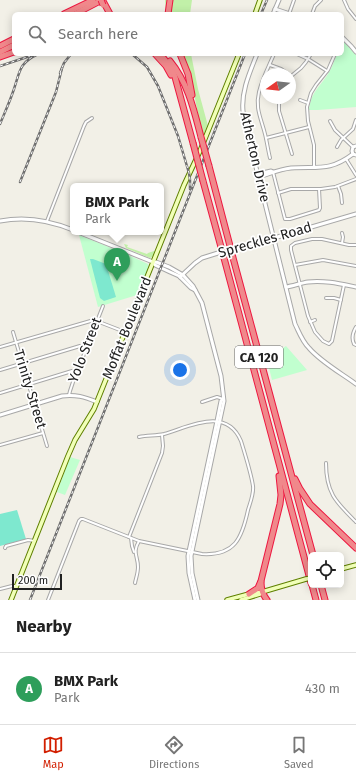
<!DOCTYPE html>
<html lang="en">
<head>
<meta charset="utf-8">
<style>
	:root { --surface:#fff; --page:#f2f2f2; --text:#222; --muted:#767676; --line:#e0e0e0; --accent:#d21f00 }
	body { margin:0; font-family:"Fira Sans",sans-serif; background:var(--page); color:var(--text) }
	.controls { position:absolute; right:12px; bottom:12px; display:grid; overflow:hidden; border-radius:6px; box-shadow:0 2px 10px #0003 }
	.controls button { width:36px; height:36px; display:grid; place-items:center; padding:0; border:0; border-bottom:1px solid var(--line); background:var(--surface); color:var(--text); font:20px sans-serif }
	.compass { position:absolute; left:260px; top:68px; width:36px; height:36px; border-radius:50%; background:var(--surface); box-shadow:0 2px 10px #0003; rotate:255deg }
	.scale { position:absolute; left:12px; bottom:10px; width:50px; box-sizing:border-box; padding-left:4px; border:2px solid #212121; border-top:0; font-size:11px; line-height:14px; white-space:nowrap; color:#212121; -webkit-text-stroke:3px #fff; paint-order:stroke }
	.you { position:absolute; left:180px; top:370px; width:14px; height:14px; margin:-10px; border:3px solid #fff; border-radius:50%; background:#1a73e8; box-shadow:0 0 0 6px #1a73e833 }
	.badge { display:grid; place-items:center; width:26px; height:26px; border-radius:50%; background:var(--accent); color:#fff; font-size:13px; font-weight:700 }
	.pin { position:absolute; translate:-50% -33px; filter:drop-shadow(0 1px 2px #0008) }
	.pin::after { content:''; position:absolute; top:21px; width:14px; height:12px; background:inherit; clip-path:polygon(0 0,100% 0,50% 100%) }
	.popup { position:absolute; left:70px; top:183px; width:94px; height:52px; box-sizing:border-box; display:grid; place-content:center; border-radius:6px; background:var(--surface); filter:drop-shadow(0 1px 3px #0005); font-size:13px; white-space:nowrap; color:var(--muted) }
	.popup b { font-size:15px; color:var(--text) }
	.popup::after { content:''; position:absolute; left:50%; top:100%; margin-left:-8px; border:8px solid transparent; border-top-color:var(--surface) }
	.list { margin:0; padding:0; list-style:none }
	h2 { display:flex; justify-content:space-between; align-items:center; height:52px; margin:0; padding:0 16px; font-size:17px }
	h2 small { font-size:13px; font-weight:400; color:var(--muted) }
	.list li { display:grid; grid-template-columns:26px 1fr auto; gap:12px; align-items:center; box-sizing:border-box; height:72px; padding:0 16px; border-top:1px solid var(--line) }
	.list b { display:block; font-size:15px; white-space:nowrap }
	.list p { margin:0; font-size:13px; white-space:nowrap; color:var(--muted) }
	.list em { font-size:13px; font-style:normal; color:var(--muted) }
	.icon { flex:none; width:22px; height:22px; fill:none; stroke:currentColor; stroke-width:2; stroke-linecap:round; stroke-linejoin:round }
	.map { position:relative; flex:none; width:356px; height:600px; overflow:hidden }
	.search { position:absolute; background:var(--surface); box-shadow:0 2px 10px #0003; left:12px; right:12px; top:12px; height:44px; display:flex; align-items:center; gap:10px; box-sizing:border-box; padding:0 14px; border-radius:6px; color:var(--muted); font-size:15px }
	.sheet { height:124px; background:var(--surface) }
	nav { display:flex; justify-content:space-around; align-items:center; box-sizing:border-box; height:56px; border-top:1px solid var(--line); background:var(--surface); font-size:11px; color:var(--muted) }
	nav a { display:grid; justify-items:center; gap:2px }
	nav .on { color:var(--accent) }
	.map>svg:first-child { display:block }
</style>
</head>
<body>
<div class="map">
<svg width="356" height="600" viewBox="0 0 356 600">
	<rect width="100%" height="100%" fill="#f2f0e7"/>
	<!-- grass -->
	<g fill="#c1f0a8">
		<path d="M165,0H192L190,14H166Z"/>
		<path d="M181,54H191L198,89L208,126L203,138L199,120L194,93Z"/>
		<path d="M124,244L128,245L127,247L147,254L148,253L154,251L155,252L152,257L150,258L126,248Z"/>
	</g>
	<!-- park -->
	<g fill="#c1ffcf">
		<path d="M342,42H344L356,55V107L318,110H309C311,92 319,88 328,74C332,68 334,61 337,54H342Z"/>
		<path d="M79,235L126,254L148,264L149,267L137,295L98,307Z"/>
		<path d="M286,346L307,370L272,380L265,352L283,348Z"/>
		<path d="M70,457L80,460L65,495L57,492Z"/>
	</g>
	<!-- pitch -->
	<g fill="#7ee8cf">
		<path d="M90,259H93L106,264L116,297L104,301L100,298Z"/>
		<path d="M17,510L26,539L0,546V514Z"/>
	</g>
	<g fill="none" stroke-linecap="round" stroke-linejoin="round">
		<defs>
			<g id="minor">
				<path d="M344,0L348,9L356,19"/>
				<path d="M289,14L294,0"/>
				<path d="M312,14L315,6L321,0"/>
				<path d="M297,54L308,59L327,71"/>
				<path d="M270,65L281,69L288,74"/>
				<path d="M290,77L301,68L306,62L311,54"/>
				<path d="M279,98V111L292,154"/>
				<path d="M300,100L308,103"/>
				<path d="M330,121L335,130L353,147"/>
				<path d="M266,138L309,127"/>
				<path d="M337,147L341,140L353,129L356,120"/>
				<path d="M270,158C268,150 267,142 265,134C261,118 255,108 259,92C262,79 269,66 274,54"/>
				<path d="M346,159L356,175"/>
				<path d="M314,168V145L308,121L307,107L311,93L316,85L328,70L335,54"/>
				<path d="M273,172L285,219H290L319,210L320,208L319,189"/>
				<path d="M338,186L341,194L342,203"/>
				<path d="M278,193L291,189H321L335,187L356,179"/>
				<path d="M47,221L84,126L86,122L92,118"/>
				<path d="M342,233L343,237L342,243"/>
				<path d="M295,265L323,260L356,266"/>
				<path d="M344,285L332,341L329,344L323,341L315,332L308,316L291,250V246L295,243L312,239H322L349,245H356"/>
				<path d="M326,298H334L341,300"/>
				<path d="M310,322L315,320"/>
				<path d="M356,327C353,332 351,338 354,344L356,345"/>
				<path d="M13,332L47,446"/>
				<path d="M0,347L94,320L125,332"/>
				<path d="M0,370L80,346H87"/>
				<path d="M0,393L72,371H77"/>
				<path d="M69,395L70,391L73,382L103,306"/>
				<path d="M202,402L217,397L223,399"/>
				<path d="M0,445L43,433"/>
				<path d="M326,463C326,493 336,502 356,522"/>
				<path d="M129,537L162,453L163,446L162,435"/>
				<path d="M131,538L132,546L134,552"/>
				<path d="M5,548L6,546L28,540L35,541"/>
				<path d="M135,583C136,578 138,573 138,567C138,556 132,553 139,541"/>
				<path d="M0,589L12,586H16"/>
				<path d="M48,600L79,521L81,519H83L139,541L202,554C235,556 242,538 248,510C250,503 254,494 253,486C251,473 245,454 241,441C226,406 189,427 164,434C156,436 147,435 139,437"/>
			</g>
			<g id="tertiary">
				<path d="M275,9L290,14"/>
				<path d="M273,14L279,0"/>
				<path d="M342,37L351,46L356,52"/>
				<path d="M257,54C250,72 241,91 243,111C244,121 247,130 249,139L295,324C299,332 302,341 309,348C321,362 341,373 356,384"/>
				<path d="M356,146L353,147L352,151L353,154L356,155"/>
				<path d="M258,174L271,171L273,172"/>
				<path d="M259,177C269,174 280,169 291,168C318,166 329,172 353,154"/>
				<path d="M0,221C25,216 49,220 73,230"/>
				<path d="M78,232L153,262H156L169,267L183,275L193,286L202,303L221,376L224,401L191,556L192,573L198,600"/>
				<path d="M153,262L155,265L170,272L179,276L191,288L195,290"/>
				<path d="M180,277L195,263L202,258L218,253L274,238L356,214"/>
				<path d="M286,287C293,286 301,283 308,282C324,280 341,284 356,287"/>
				<path d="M0,415L62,396C75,394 85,397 97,402"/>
				<path d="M195,600L189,573L188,556L217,421L221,401L223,399"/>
			</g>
			<g id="secondary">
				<path d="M255,14L260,0"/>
				<path d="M341,569L356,565"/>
				<path d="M11,600L68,456L75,440L94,409L184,185L200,151L239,54"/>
				<path d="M227,600L249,594L262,592L306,579"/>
				<path d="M241,600L260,594L262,592"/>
			</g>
			<g id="motorway">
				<path d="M103,1L110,14"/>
				<path d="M64,14L93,0"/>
				<path d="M75,14L102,0"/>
				<path d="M168,14L170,0"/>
				<path d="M0,46L14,39"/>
				<path d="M0,52L14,45"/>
				<path d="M155,54L166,66L171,75"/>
				<path d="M160,54L171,67L175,77L193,143"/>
				<path d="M180,54L188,74L192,95"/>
				<path d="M0,57L14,52"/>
				<path d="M170,61C188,83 194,110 201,137"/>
				<path d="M209,166L230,246"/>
				<path d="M203,181L221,247"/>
				<path d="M232,254L313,555"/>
				<path d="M224,258L311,583"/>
				<path d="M295,479L300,489L310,504L356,548"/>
				<path d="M261,582C261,589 263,595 267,600"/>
				<path d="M312,585L316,600"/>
				<path d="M321,585L325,600"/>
				<path d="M249,594L258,588L261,581L280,504L281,495L279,476"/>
			</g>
		</defs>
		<!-- minor casing -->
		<use href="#minor" stroke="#a8a8a8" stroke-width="4"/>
		<!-- tertiary casing -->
		<use href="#tertiary" stroke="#a8a8a8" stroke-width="5"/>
		<!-- secondary casing -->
		<use href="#secondary" stroke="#5f8000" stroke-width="5.5"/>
		<!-- motorway casing -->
		<use href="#motorway" stroke="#ed1740" stroke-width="7"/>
		<!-- minor -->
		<use href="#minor" stroke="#fff" stroke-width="2"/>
		<!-- tertiary -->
		<use href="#tertiary" stroke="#fff" stroke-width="3"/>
		<!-- secondary -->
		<use href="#secondary" stroke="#f1ffb8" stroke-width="3.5"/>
		<!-- motorway -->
		<use href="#motorway" stroke="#f0888b" stroke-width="5"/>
		<defs>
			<g id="rail">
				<path d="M261,14L267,0"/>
				<path d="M132,54L147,67L158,86L178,136L189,173L190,180V189"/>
				<path d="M0,66L30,56"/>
				<path d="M60,73L64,63L71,54"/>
				<path d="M0,124C5,112 10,101 14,89C20,71 19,63 38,54"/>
				<path d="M20,182L56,92L62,68"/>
				<path d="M30,600L245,54"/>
			</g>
		</defs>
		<!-- rail casing -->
		<use href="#rail" stroke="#6f6f6f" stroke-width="2.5"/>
		<!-- rail -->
		<use href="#rail" stroke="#fff" stroke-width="1" stroke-dasharray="3" stroke-linecap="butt"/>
		<defs>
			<path id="secondary-bridge" d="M306,579L311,578"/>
			<g id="motorway-bridge">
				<path d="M101,0L103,5"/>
				<path d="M201,137L209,166"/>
				<path d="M193,143L203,181"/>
				<path d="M230,246L232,254"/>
				<path d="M221,247L224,258"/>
			</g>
		</defs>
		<!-- secondary-bridge casing -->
		<use href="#secondary-bridge" stroke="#5f8000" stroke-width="5.5" stroke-linecap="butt"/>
		<!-- motorway-bridge casing -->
		<use href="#motorway-bridge" stroke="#ed1740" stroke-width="7" stroke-linecap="butt"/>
		<!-- secondary-bridge -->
		<use href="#secondary-bridge" stroke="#f1ffb8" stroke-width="3.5"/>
		<!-- motorway-bridge -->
		<use href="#motorway-bridge" stroke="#f0888b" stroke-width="5"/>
	</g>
	<g text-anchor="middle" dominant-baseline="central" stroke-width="3.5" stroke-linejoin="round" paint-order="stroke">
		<!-- shield labels -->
		<rect fill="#fff" stroke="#646464" stroke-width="1" x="235" y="346" width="48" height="22" rx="3"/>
		<g font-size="13" font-weight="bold" fill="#212121">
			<text x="259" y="357">CA 120</text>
		</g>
		<!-- street labels -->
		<g font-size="14" fill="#212121" stroke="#fff">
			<text transform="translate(255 157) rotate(77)">Atherton Drive</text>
			<text transform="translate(265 240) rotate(-16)">Spreckles Road</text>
			<text transform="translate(127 328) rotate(-68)">Moffat Boulevard</text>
			<text transform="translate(85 350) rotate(-69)">Yolo Street</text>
			<text transform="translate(30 389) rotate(73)">Trinity Street</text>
		</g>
	</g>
</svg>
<div class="controls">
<button><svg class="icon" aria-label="locate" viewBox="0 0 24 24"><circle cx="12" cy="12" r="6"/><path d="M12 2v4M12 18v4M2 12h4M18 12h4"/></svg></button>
</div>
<svg class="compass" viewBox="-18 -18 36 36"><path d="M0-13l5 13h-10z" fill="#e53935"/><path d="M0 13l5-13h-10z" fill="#767676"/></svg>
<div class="scale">200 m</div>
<div class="you"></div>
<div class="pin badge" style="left:117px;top:281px;background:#2e9e5b">A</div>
<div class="popup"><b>BMX Park</b>Park</div>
<div class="search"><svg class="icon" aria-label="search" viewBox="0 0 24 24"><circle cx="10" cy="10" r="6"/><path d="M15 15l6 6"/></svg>Search here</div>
</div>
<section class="sheet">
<h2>Nearby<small></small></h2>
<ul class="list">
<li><span class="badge" style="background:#2e9e5b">A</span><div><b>BMX Park</b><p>Park</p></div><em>430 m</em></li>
</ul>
</section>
<nav>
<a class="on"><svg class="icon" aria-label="map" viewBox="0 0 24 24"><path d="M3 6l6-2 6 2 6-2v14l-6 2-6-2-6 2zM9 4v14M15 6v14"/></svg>Map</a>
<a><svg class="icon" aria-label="directions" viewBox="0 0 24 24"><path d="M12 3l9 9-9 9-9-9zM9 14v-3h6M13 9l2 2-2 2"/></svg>Directions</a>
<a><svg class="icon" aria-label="saved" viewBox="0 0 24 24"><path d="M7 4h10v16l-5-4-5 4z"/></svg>Saved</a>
</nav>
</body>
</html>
